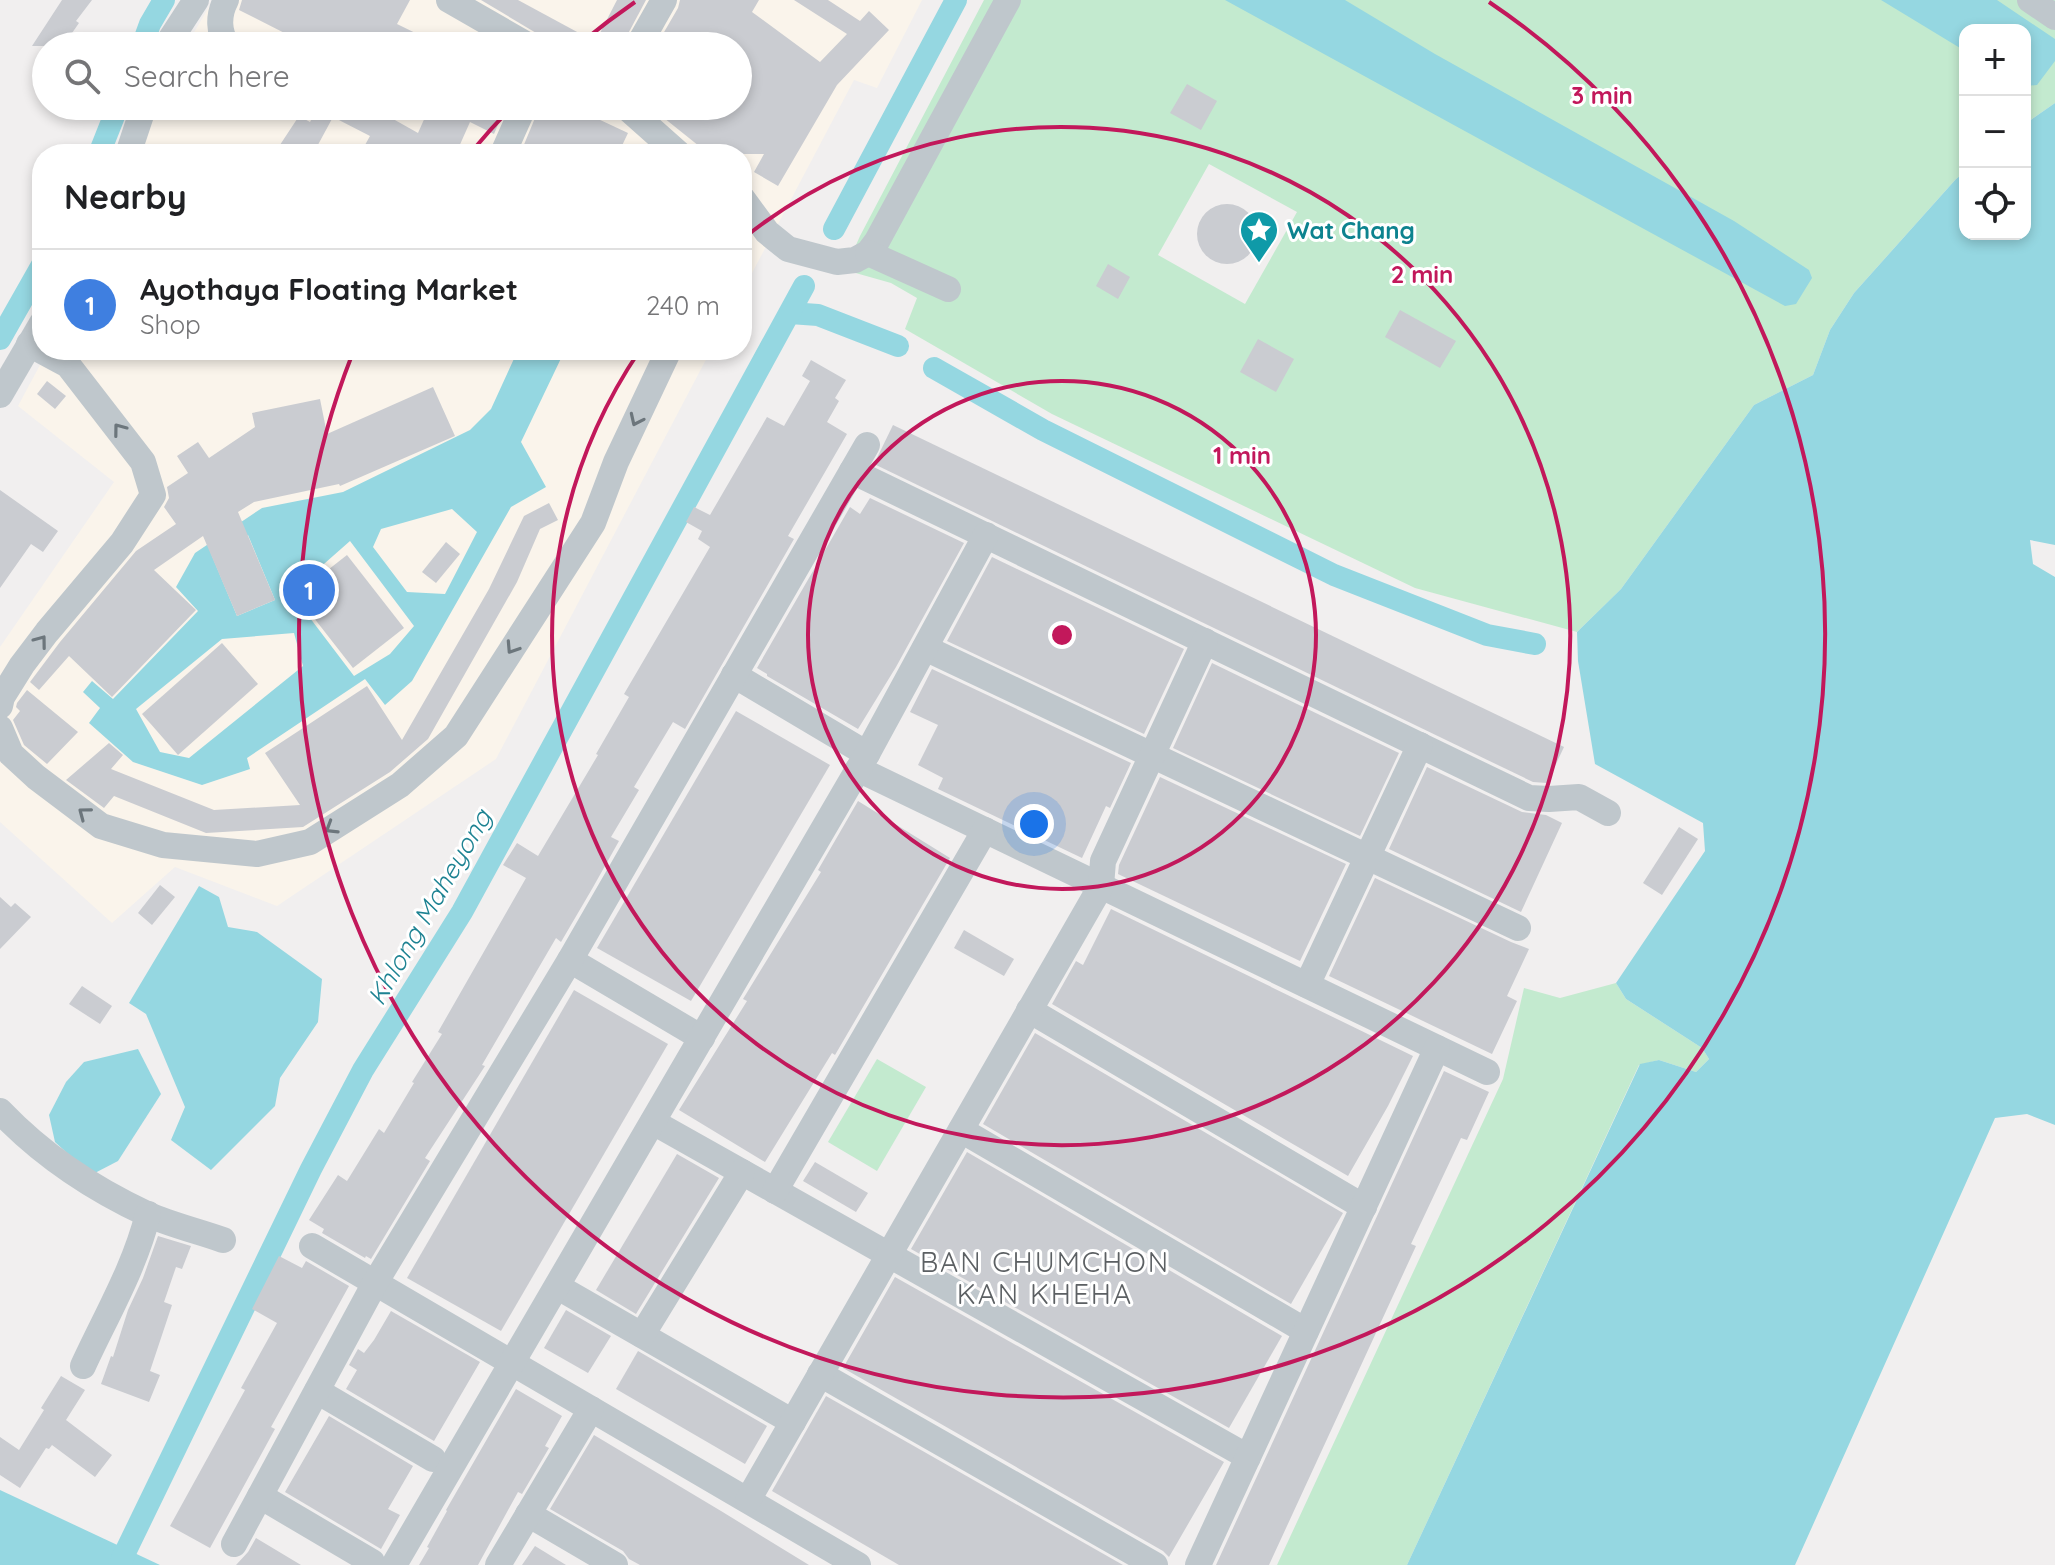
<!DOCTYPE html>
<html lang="en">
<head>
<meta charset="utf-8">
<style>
	:root { --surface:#fff; --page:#f2f2f2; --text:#202124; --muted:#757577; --line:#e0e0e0; --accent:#2f7fcb }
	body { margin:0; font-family:Quicksand,sans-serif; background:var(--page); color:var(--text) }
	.controls { position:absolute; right:24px; top:24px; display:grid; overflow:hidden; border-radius:16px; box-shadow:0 4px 12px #0003 }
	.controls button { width:72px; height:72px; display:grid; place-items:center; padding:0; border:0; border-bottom:2px solid var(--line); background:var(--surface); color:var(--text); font:40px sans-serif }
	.you { position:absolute; left:1034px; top:824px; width:28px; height:28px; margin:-20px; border:6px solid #fff; border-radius:50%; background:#1a73e8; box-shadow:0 0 0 12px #1a73e833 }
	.badge { display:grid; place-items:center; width:52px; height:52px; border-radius:50%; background:var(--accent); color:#fff; font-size:26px; font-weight:700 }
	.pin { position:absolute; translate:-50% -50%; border:4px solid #fff; box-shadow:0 2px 8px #0006 }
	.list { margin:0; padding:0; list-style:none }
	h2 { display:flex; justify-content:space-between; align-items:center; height:104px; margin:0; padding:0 32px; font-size:34px }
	h2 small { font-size:26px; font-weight:400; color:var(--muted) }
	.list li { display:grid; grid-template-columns:52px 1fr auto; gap:24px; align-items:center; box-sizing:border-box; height:112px; padding:0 32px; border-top:2px solid var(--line) }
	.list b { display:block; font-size:30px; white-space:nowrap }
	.list p { margin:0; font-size:26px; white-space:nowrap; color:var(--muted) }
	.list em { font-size:26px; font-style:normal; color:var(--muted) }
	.icon { flex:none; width:44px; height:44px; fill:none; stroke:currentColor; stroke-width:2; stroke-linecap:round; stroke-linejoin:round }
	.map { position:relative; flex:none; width:2055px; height:1565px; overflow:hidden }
	.search { position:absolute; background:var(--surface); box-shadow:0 4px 12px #0003; left:32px; top:32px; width:720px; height:88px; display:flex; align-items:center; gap:20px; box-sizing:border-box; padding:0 28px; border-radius:44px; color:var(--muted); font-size:30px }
	.panel { position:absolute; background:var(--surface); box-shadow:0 4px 12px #0003; left:32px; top:144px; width:720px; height:216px; border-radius:32px }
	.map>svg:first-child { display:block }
</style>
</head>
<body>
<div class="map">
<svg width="2055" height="1565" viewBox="0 0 2055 1565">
	<rect width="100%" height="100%" fill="#f1efef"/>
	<!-- commercial -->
	<g fill="#faf4eb">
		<path d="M213,0H922L877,88L854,80L742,292V154H137L156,106H738V46H186Z"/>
		<path d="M48,350H711L496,759L277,906L175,867L112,923L0,822V647L114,482L18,406Z"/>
	</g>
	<!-- green -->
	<g fill="#c3eacf" fill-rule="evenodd">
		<path d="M984,0H2055V103L2025,124V30H1965V172L1956,179L1854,293L1830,330L1813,375L1754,405L1621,589L1577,632L1415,588L1052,414L905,329L917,298L891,283L845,270L860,236ZM1209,164L1297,212L1245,304L1158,255Z"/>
		<path d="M1616,983L1626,999L1702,1048L1709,1059L1696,1072L1659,1060L1639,1065L1407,1565H1277L1503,1079L1524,988L1560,998Z"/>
		<path d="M877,1059L926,1087L877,1171L828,1142Z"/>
	</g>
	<!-- water -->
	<g fill="#95d7e1" fill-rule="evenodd">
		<path d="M1225,0H1345L1435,54L1734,221L1809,270L1812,278L1796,304L1785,306Z"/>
		<path d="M1881,0H1997L2055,39V61L2037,85L2025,86V30H1965V51Z"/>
		<path d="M2055,103V545L2030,540L2033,564L2055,577V1125L2027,1114L1995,1118L1795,1565H1407L1640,1064L1659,1060L1696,1072L1709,1059L1702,1048L1626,999L1616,983L1705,851L1703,823L1595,764L1578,661L1577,632L1621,589L1754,405L1813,375L1830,330L1854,293L1956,179L1965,172V234H2025V124Z"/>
		<path d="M518,350H565L521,442L546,487L511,507L412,681L385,705L365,679L247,758L250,769L202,785L133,762L89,723L100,708L83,692L92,681L113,699L198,611L176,587L195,553L262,508L343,492L470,430L491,409ZM452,509L477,532L445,594L407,592L373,547L381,529ZM248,535L275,600L237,616L210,551ZM350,541L414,626L390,654L354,676L291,593ZM294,633L303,666L189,758L160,752L136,709L222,639Z"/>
		<path d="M199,886L219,897L228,927L257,932L322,979L318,1022L280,1078L275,1106L211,1170L171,1140L185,1107L146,1014L129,1003Z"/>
		<path d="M138,1049L161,1094L118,1161L91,1175L55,1142L49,1115L66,1082L84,1062Z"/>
		<path d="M0,1490L160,1565H0Z"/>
	</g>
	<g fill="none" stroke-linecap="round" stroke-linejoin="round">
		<!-- canal -->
		<g stroke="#95d7e1" stroke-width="22">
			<path d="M142,46L150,24L164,0"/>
			<path d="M99,154L118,106"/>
			<path d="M834,229L956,0"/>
			<path d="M790,313L818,315L898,346"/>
			<path d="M0,339L42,265"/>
			<path d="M934,368L1043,430L1334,575L1487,635L1535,644"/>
			<path d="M119,1565L311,1169L363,1070L462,912L804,286"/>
		</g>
	</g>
	<!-- building -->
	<g fill="#caccd1">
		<path d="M62,0H92L76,21L79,23L63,46H32Z"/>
		<path d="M242,0H410L397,24L442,46H310L239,10Z"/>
		<path d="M481,0H518L579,33L572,46H558Z"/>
		<path d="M617,0H646L622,45L600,33Z"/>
		<path d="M680,0H759L752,12L820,62L847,34L794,0H828L860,21L869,11L889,30L837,85L778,186L754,172L764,154H709L649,106H738V46H656L678,8Z"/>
		<path d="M1187,84L1217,101L1201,130L1170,113Z"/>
		<path d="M312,106H370L418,133L430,106H506L494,134L470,122L458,149L447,144L441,154H360L370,136L333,117L313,154H274L299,116L310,122L317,109Z"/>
		<path d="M540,106H584L581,111L628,133L618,154H537L523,147Z"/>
		<circle cx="1227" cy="234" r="30"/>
		<path d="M1108,264L1130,277L1118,299L1096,286Z"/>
		<path d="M1400,310L1456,341L1440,368L1385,337Z"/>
		<path d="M1258,339L1294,359L1276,392L1240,372Z"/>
		<path d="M811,360L846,380L835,398L839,401L827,422L847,434L788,536L794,539L685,729L673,722L634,787L639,790L611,837L619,841L592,889L561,942L556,938L482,1065L485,1066L425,1158L430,1161L371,1259L366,1256L365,1258L322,1233L324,1229L309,1220L338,1175L347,1181L379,1129L384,1133L414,1083L412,1082L442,1034L438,1032L526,878L503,865L517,843L538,856L598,755L596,754L629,697L624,694L710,547L698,539L702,531L686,522L694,507L710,515L767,417L784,426L810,381L802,376Z"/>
		<path d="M47,381L66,396L55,409L37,394Z"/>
		<path d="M433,387L455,436L340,486L339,484L254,502L238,512L275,600L237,616L203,536L154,570L196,610L112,697L69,656L39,690L30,682L60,642L136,551L176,524L164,507L169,498L167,487L188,473L177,456L198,442L209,458L255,427L252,413L320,399L327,434Z"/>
		<path d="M893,425L1564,747L1547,783L1533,782L874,464Z"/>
		<path d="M0,490L58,531L43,552L31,544L0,588Z"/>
		<path d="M870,498L964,543L896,667L858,729L767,676V674L757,668L850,507L860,514Z"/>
		<path d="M549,503L558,520L540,529L517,582L428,739L390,772L303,827L206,833L114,796L104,808L66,780L109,743L123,755L111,769L214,810L300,805L265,753L367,686L402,740L489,589L524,516Z"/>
		<path d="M446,542L460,554L436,583L422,572Z"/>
		<path d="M347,555L404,628L353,668L296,595Z"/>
		<path d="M992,557L1184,649L1144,734L947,641Z"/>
		<path d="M222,643L258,684L178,755L142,714Z"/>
		<path d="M1212,663L1399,753L1360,836L1173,748Z"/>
		<path d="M932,669L1131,763L1110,808L1106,806L1082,858L938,789L943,778L918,765L938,725L910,712Z"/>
		<path d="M27,690L78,732L47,764L24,745L13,720L20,711L16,707L17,703Z"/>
		<path d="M736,711L830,765L691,1001L597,948Z"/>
		<path d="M1427,767L1522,812L1546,815L1562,823L1521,912L1389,849Z"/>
		<path d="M1160,777L1346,864L1300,961L1118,874L1119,865Z"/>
		<path d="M858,801L950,858L835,1055L832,1053L765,1162L679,1110L747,1001L743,999L821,872L818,870Z"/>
		<path d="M1679,827L1698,839L1662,895L1643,883Z"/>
		<path d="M1375,878L1511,942L1529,949L1507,996L1517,1001L1492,1054L1329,976Z"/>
		<path d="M160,885L175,897L152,925L138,913Z"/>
		<path d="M0,897L11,907L15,903L31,917L0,949Z"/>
		<path d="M1111,909L1413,1056L1388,1106L1348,1176L1052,1004L1076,961L1083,965Z"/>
		<path d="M964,930L1014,959L1004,976L954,948Z"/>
		<path d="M82,986L112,1006L100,1024L69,1004Z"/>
		<path d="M574,990L668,1044L501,1331L407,1278Z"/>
		<path d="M1035,1033L1343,1213L1291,1304L983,1124Z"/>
		<path d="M1444,1071L1489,1092L1467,1140L1461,1138L1411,1244L1416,1246L1269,1565H1216Z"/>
		<path d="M967,1152L1282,1336L1229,1428L911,1249Z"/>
		<path d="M677,1154L719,1178L636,1314L596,1290Z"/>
		<path d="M815,1162L868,1193L856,1212L803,1181Z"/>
		<path d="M158,1236L191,1246L182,1269L176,1267L164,1302L172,1305L150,1371L160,1375L149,1402L101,1384L111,1356L113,1357L128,1310L143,1278Z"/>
		<path d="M279,1256L302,1268L306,1261L349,1286L271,1427L275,1429L210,1548L170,1526L245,1390L241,1388L277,1323L252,1309Z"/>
		<path d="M895,1277L1224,1462L1169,1557L1163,1551L843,1368Z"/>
		<path d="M566,1310L611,1336L588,1373L544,1348Z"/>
		<path d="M391,1311L480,1362L434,1441L346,1389L357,1370L349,1365L358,1349L364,1353L374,1340Z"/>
		<path d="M638,1351L767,1426L745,1464L616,1389Z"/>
		<path d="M61,1376L85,1390L66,1420L112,1455L95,1477L52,1445L49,1449L46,1448L20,1488L0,1475V1437L19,1450L44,1410L41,1408Z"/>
		<path d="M516,1389L562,1416L545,1446L549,1448L522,1494L518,1492L478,1565H419L429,1548L427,1547L447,1511L446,1510Z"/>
		<path d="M826,1396L1123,1565H899L772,1491Z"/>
		<path d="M329,1416L413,1466L388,1509L400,1515L381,1549L285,1492Z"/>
		<path d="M594,1435L721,1511L809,1565H640L629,1559L623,1551L550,1509Z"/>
		<path d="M256,1538L301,1565H236L248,1552Z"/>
		<path d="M535,1546L566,1565H522Z"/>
	</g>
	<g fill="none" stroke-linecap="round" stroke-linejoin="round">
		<!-- minor -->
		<g stroke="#bfc7cc" stroke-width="26">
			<path d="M226,0C218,15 218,33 228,46"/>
			<path d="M449,0L529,46"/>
			<path d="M2030,0L2055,17"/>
			<path d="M166,46L196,0"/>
			<path d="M638,46L664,0"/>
			<path d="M625,106L679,154"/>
			<path d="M128,154L144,106"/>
			<path d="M506,154L504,151L524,106"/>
			<path d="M742,198L767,232L788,249L837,262L855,260L868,253L877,241L1008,0"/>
			<path d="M868,253L948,289"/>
			<path d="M0,395L42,323"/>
			<path d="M852,471L1529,798L1549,799L1579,797L1608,813"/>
			<path d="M925,648L1518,928"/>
			<path d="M734,675L867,754"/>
			<path d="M0,706L2,697L22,665L47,632L122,543L153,495L143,462L68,365L29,344"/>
			<path d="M0,728L11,754L36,777L101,826L163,845L257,854L310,842L400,785L456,736L593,523L616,462L669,350"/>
			<path d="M858,769L1487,1072"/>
			<path d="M570,960L702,1038"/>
			<path d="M1307,985L1420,745"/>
			<path d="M1029,1010L1364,1207"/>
			<path d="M0,1111C42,1155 91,1188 147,1214C171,1225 198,1231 223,1240"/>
			<path d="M653,1122L1248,1457"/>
			<path d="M961,1130L1306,1331"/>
			<path d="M775,1191L985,830"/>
			<path d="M312,1246L858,1565"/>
			<path d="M558,1287L793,1422"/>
			<path d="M642,1335L742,1172"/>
			<path d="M83,1366C106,1316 135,1267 148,1214"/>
			<path d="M820,1374L1155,1565"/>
			<path d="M317,1391L433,1459"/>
			<path d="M260,1496L372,1562"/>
			<path d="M748,1500L1101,886L1103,861L1205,641"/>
			<path d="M528,1514L615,1565"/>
			<path d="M234,1544L375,1283L570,960L867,445"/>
			<path d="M394,1565L867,754L986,535"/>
			<path d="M498,1565L591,1409"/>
			<path d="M1198,1565L1437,1048"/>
		</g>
	</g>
	<!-- one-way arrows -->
	<defs><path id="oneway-chevron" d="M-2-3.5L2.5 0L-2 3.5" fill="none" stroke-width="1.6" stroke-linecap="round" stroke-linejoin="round" transform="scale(2)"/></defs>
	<g stroke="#6c767c">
		<use href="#oneway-chevron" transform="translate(636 420) rotate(115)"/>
		<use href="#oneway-chevron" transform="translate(119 429) rotate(-127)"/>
		<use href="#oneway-chevron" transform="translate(41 641) rotate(-53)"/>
		<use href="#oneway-chevron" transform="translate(512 648) rotate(123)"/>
		<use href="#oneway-chevron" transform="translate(84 813) rotate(-143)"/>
		<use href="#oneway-chevron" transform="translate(331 828) rotate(148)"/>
	</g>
	<!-- distance rings -->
	<g fill="none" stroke="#c2185b" stroke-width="4">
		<circle cx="1062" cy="635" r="254"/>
		<path d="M745 237A509 509 0 1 1 640 350"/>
		<path d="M473 150A763 763 0 0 1 509 110M582 42A763 763 0 0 1 635 2M1489 2A763 763 0 1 1 352 355"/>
	</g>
	<!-- icons -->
	<defs>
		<symbol id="sight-pin" viewBox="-11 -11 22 30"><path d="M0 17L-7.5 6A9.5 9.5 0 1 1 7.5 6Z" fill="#0f9aa8" stroke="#fff"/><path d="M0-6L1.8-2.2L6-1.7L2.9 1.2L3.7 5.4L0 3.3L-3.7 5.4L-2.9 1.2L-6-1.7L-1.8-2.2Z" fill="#fff"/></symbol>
	</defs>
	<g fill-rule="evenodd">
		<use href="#sight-pin" x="1237" y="208" width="44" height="60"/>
	</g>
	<g text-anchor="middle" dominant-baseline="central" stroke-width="6" stroke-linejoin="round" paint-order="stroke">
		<!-- culture labels -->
		<g font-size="24" font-weight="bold" fill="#0d838f" stroke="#fff" text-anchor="start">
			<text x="1287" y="230">Wat Chang</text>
		</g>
		<!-- water labels -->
		<g font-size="26" font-style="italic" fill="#1d8292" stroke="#fff">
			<text transform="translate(429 907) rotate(-60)">Khlong Maheyong</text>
		</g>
		<!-- quarter labels -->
		<g font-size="28" letter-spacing="2" fill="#5c6063" stroke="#fff">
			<text x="1045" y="1261">BAN CHUMCHON<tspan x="1045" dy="32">KAN KHEHA</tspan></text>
		</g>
	</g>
	<circle cx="1062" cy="635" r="12" fill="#c2185b" stroke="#fff" stroke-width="4"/>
	<g font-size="24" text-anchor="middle" font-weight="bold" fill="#c2185b" stroke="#fff" stroke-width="6" stroke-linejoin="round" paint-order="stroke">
		<text x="1602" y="104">3 min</text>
		<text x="1422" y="283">2 min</text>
		<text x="1242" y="464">1 min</text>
	</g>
</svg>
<div class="controls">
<button>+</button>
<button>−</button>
<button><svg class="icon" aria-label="locate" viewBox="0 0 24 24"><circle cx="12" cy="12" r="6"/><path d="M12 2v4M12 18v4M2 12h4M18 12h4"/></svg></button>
</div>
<div class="you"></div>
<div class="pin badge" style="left:309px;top:590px;background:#3f7fe0">1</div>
<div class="search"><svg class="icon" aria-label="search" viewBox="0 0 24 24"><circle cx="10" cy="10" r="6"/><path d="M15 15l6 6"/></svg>Search here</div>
<section class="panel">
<h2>Nearby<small></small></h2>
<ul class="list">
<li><span class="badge" style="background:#3f7fe0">1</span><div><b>Ayothaya Floating Market</b><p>Shop</p></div><em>240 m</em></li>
</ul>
</section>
</div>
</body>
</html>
